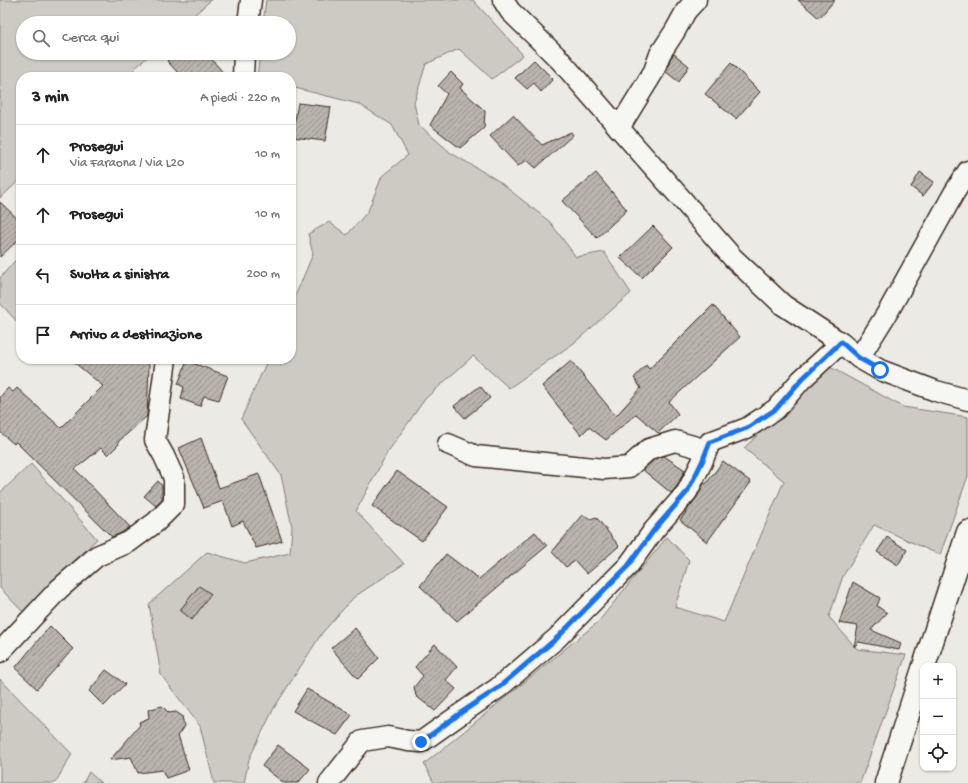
<!DOCTYPE html>
<html lang="it">
<head>
<meta charset="utf-8">
<style>
	:root { --surface:#fff; --page:#f6f6f6; --text:#222; --muted:#767676; --line:#e0e0e0 }
	body { margin:0; font-family:"Gochi Hand",sans-serif; background:var(--page); color:var(--text) }
	.controls { position:absolute; right:12px; bottom:12px; display:grid; overflow:hidden; border-radius:8px; box-shadow:0 1px 3px #0004 }
	.controls button { width:36px; height:36px; display:grid; place-items:center; padding:0; border:0; border-bottom:1px solid var(--line); background:var(--surface); color:var(--text); font:20px sans-serif }
	.stop { position:absolute; width:12px; height:12px; margin:-9px; border:3px solid #1a73e8; border-radius:50%; background:#fff }
	.stop.end { background:#1a73e8; border-color:#fff; box-shadow:0 1px 4px #0008 }
	.list { margin:0; padding:0; list-style:none }
	h2 { display:flex; justify-content:space-between; align-items:center; height:52px; margin:0; padding:0 16px; font-size:17px }
	h2 small { font-size:13px; font-weight:400; color:var(--muted) }
	.list li { display:grid; grid-template-columns:26px 1fr auto; gap:12px; align-items:center; box-sizing:border-box; height:60px; padding:0 16px; border-top:1px solid var(--line) }
	.list b { display:block; font-size:15px; white-space:nowrap }
	.list p { margin:0; font-size:13px; white-space:nowrap; color:var(--muted) }
	.list em { font-size:13px; font-style:normal; color:var(--muted) }
	.icon { flex:none; width:22px; height:22px; fill:none; stroke:currentColor; stroke-width:2; stroke-linecap:round; stroke-linejoin:round }
	.map { position:relative; flex:none; width:968px; height:783px; overflow:hidden }
	.search { position:absolute; background:var(--surface); box-shadow:0 1px 3px #0004; left:16px; top:16px; width:280px; height:44px; display:flex; align-items:center; gap:10px; box-sizing:border-box; padding:0 14px; border-radius:22px; color:var(--muted); font-size:15px }
	.panel { position:absolute; background:var(--surface); box-shadow:0 1px 3px #0004; left:16px; top:72px; width:280px; height:292px; border-radius:16px }
	.map>svg:first-child { display:block }
</style>
</head>
<body>
<div class="map">
<svg width="968" height="783" viewBox="0 0 968 783">
	<defs>
		<pattern id="building-hatch" width="6" height="6" patternUnits="userSpaceOnUse"><rect width="6" height="6" fill="#bab4ae"/><path d="M-1 1l2-2M0 6l6-6M5 7l2-2" fill="none" stroke="#98938d"/></pattern>
	</defs>
	<rect width="100%" height="100%" fill="#ebeae5"/>
	<filter id="ink" filterUnits="userSpaceOnUse"><feTurbulence type="fractalNoise" baseFrequency=".025" numOctaves="2"/><feDisplacementMap in="SourceGraphic" scale="8" xChannelSelector="R" yChannelSelector="G"/><feConvolveMatrix kernelMatrix="1 2 1 2 8 2 1 2 1" color-interpolation-filters="sRGB"/></filter>
	<g filter="url(#ink)">
		<!-- grass -->
		<g fill="#cdcac4" stroke="#847a71">
			<path d="M0,0H211L185,23H23V53H152L133,70L128,77H21V179L0,198Z"/>
			<path d="M266,0H473L523,55L492,79L459,49L426,64L414,103L419,125L451,153L497,180L550,222L576,257L604,252L631,293L574,343L509,388L473,356L425,399L387,453L356,511L404,564L354,597L322,633L274,708L249,759L244,783H214L200,726L161,675L149,604L207,552L245,563L290,553L292,527L281,475L241,419L268,359H291V306L313,254L308,234L329,222L347,235L368,211L382,176L408,155L392,125L359,104L291,87V77H257L260,53H289V23H263Z"/>
			<path d="M21,254V326L0,303V278Z"/>
			<path d="M830,367L903,407L968,417V476L940,555L874,525L843,576L829,617L857,649L906,655L860,783H434L424,764L598,622L667,537L689,560L675,607L724,622L784,481L744,448Z"/>
			<path d="M31,464L97,539L23,612L0,588V493Z"/>
			<path d="M0,679L72,754L55,783H0Z"/>
			<path d="M89,772L101,783H83Z"/>
		</g>
		<!-- building -->
		<g fill="url(#building-hatch)" stroke="#3b2a1e">
			<path d="M798,0H835L819,18Z"/>
			<path d="M176,53H206L227,77H182L167,61Z"/>
			<path d="M674,54L689,66L679,82L666,72L670,59Z"/>
			<path d="M534,60L553,79L541,92L534,83L527,89L515,78Z"/>
			<path d="M731,63L760,92L736,119L705,94Z"/>
			<path d="M451,72L463,84L460,88L485,111L484,128L460,148L430,125L447,94L438,86Z"/>
			<path d="M298,103L331,107L325,141L292,137Z"/>
			<path d="M513,115L542,145L571,132L573,135L536,168L527,160L518,166L490,136Z"/>
			<path d="M920,172L934,182L923,196L911,187Z"/>
			<path d="M596,173L627,210L597,238L562,201Z"/>
			<path d="M0,202L21,222V237L0,257Z"/>
			<path d="M653,226L673,247L642,278L620,258Z"/>
			<path d="M713,305L740,337L669,402L678,414L658,433L636,414L606,440L589,427L581,435L542,386L571,361L616,416L641,388L634,378L646,365L649,369Z"/>
			<path d="M70,359H144L149,365L147,416L118,442L119,444L108,455L101,448L75,469L130,527L123,532L112,537L16,442L14,444L0,432V397L8,388L13,392L17,388L61,428L103,386Z"/>
			<path d="M187,361L228,376L219,400L204,396L200,406L181,399L184,387L178,384Z"/>
			<path d="M480,386L490,398L465,418L454,406Z"/>
			<path d="M201,438L219,488L259,474L282,541L256,548L243,521L232,526L223,501L204,508L179,448Z"/>
			<path d="M664,456L685,470L677,486L671,493L643,470L655,459Z"/>
			<path d="M723,461L751,482L707,542L680,520L697,497L704,483L706,484Z"/>
			<path d="M397,471L448,507L422,541L372,506Z"/>
			<path d="M158,481L162,486V499L156,506L144,496Z"/>
			<path d="M583,515L591,519L596,517L619,546L587,574L575,561L566,567L552,552Z"/>
			<path d="M535,532L547,546L457,621L420,586L446,554L479,579Z"/>
			<path d="M887,537L907,550L898,565L877,552Z"/>
			<path d="M853,582L880,598L877,606L887,613L871,630L901,643L899,650L859,642L854,647L858,626L839,623Z"/>
			<path d="M199,586L211,594L192,620L180,610Z"/>
			<path d="M50,626L73,649L37,689L15,668Z"/>
			<path d="M355,628L379,658L358,679L331,648Z"/>
			<path d="M435,644L457,667L446,680L456,689L435,711L416,696L414,687L423,676L415,667Z"/>
			<path d="M106,670L125,684L104,706L89,691Z"/>
			<path d="M307,689L352,715L337,735L293,711Z"/>
			<path d="M162,706L169,713L176,712L182,716L184,726L178,735L189,770L166,778L162,770L138,773L131,757L110,760L140,725L139,722L149,718L148,710Z"/>
			<path d="M278,745L310,769L298,783H284L262,766Z"/>
		</g>
		<g fill="none" stroke-linecap="round" stroke-linejoin="round">
			<defs>
				<g id="minor">
					<path d="M503,0L510,11L560,60L619,128L679,196L733,258L783,305L835,339L841,343L859,358L880,370L936,391L968,400"/>
					<path d="M248,23L251,0"/>
					<path d="M243,77L244,53"/>
					<path d="M619,128L654,71L660,54L675,31L686,11L696,0"/>
					<path d="M859,358L889,310L954,193L968,171"/>
					<path d="M448,444L476,456L604,469L629,467L649,449L675,441L707,450"/>
					<path d="M0,652L59,589L97,556L129,542L156,522L174,504V478L164,456L155,440L166,359"/>
					<path d="M329,783L362,741L388,737L408,741L421,742L462,713L498,688L557,638L611,583L628,566L654,530L687,492L702,462L710,442L747,428L776,409L801,380L841,343"/>
				</g>
				<g id="major">
					<path d="M924,666L968,532"/>
					<path d="M886,783L923,669"/>
				</g>
			</defs>
			<!-- minor casing -->
			<use href="#minor" stroke="#3b2a1e" stroke-width="23"/>
			<!-- major casing -->
			<use href="#major" stroke="#3b2a1e" stroke-width="25"/>
			<!-- minor -->
			<use href="#minor" stroke="#f6f6f2" stroke-width="20"/>
			<!-- major -->
			<use href="#major" stroke="#f6f6f2" stroke-width="22"/>
		</g>
	</g>
	<g fill="none" stroke-linecap="round" stroke-linejoin="round" filter="url(#ink)">
		<!-- route -->
		<path stroke="#1a73e8" stroke-width="5" d="M421,742L462,712L498,688L557,638L611,583L628,566L654,530L687,492L702,462L710,442L747,428L776,409L801,380L841,342L859,358L880,370"/>
	</g>
</svg>
<div class="controls">
<button>+</button>
<button>−</button>
<button><svg class="icon" aria-label="locate" viewBox="0 0 24 24"><circle cx="12" cy="12" r="6"/><path d="M12 2v4M12 18v4M2 12h4M18 12h4"/></svg></button>
</div>
<div class="stop" style="left:880px;top:370px"></div>
<div class="stop end" style="left:421px;top:742px"></div>
<div class="search"><svg class="icon" aria-label="search" viewBox="0 0 24 24"><circle cx="10" cy="10" r="6"/><path d="M15 15l6 6"/></svg>Cerca qui</div>
<section class="panel">
<h2>3 min<small>A piedi · 220 m</small></h2>
<ul class="list">
<li><svg class="icon" aria-label="ahead" viewBox="0 0 24 24"><path d="M12 20V5M6 11l6-6 6 6"/></svg><div><b>Prosegui</b><p>Via Faraona / Via L20</p></div><em>10 m</em></li>
<li><svg class="icon" aria-label="ahead" viewBox="0 0 24 24"><path d="M12 20V5M6 11l6-6 6 6"/></svg><div><b>Prosegui</b></div><em>10 m</em></li>
<li><svg class="icon" aria-label="left" viewBox="0 0 24 24"><path d="M17 20v-9H6M10 6l-5 5 5 5"/></svg><div><b>Svolta a sinistra</b></div><em>200 m</em></li>
<li><svg class="icon" aria-label="arrive" viewBox="0 0 24 24"><path d="M6 21V4h12l-3 4 3 4H6"/></svg><div><b>Arrivo a destinazione</b></div></li>
</ul>
</section>
</div>
</body>
</html>
